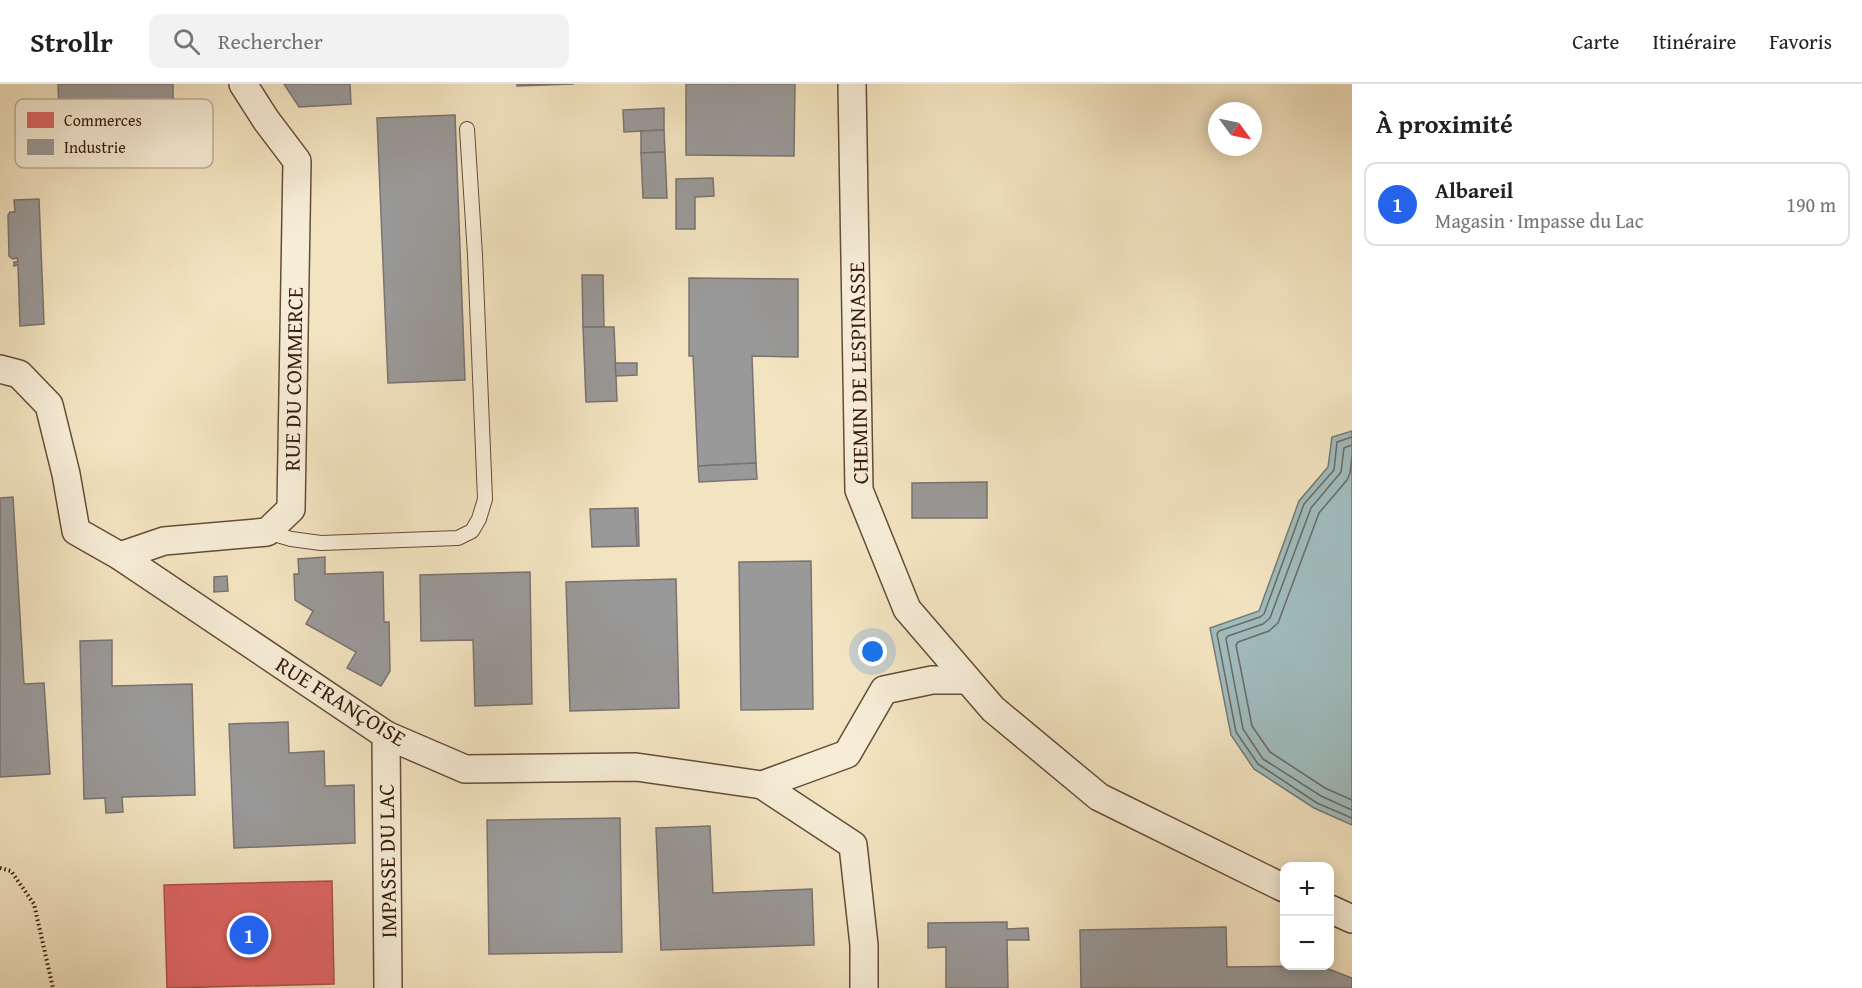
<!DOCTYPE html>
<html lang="fr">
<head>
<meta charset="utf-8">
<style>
	:root { --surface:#fff; --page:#f2f2f2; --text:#202124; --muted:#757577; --line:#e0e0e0; --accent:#2563eb }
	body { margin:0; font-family:"Gentium Book Plus",serif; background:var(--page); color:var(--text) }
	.controls { position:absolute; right:18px; bottom:18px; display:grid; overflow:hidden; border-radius:12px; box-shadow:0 3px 15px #0003 }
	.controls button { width:54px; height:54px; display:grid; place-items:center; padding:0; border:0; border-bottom:2px solid var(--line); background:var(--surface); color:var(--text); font:30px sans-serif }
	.compass { position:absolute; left:1208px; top:18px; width:54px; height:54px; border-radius:50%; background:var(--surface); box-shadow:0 3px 15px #0003; rotate:123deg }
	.you { position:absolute; left:873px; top:568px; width:21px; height:21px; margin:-15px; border:4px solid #fff; border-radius:50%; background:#1a73e8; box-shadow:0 0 0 9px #1a73e833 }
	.badge { display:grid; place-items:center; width:39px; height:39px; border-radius:50%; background:var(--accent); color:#fff; font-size:20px; font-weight:700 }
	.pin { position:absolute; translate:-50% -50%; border:3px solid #fff; box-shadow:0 2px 6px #0006 }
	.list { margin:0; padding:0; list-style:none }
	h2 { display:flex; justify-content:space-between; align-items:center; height:78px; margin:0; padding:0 24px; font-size:26px }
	h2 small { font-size:20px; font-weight:400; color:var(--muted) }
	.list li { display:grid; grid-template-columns:39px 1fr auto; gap:18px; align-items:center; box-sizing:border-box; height:84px; margin:0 12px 12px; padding:0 12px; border:2px solid var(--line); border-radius:12px }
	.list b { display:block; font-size:22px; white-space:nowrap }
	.list p { margin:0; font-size:20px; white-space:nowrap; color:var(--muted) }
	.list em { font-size:20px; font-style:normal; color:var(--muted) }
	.icon { flex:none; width:33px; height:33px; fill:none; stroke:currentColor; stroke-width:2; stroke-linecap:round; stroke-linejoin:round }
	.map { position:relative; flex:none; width:1352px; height:904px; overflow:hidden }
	header { display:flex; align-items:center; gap:36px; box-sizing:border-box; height:84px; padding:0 30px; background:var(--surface); border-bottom:2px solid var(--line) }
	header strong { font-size:28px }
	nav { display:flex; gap:33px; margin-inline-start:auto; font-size:21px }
	.search { width:420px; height:54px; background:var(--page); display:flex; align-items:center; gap:15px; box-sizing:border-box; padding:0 21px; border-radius:12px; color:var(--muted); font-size:22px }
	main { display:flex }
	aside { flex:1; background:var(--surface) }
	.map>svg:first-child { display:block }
</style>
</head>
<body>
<header>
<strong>Strollr</strong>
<div class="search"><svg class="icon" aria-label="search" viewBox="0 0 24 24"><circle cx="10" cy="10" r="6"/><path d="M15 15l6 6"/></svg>Rechercher</div>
<nav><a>Carte</a><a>Itinéraire</a><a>Favoris</a></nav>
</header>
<main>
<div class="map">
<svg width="1352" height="904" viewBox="0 0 1352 904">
	<rect width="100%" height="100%" fill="#f3e4c1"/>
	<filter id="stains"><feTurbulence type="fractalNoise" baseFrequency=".00333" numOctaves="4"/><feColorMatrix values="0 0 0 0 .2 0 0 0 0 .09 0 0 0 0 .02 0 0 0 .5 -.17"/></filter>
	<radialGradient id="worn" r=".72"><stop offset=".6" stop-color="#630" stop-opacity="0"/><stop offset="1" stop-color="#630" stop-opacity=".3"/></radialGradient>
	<!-- water -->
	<path fill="#a0bcbd" stroke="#767b76" stroke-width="1.5" d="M1352,347V741L1314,724L1254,685L1231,651L1210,544L1259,527L1299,417L1328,383L1332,353Z"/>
	<!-- shops -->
	<path fill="#e06666" stroke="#ad4f4b" stroke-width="1.5" d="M332,797L334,900L167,904L164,801Z"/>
	<!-- industry -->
	<g fill="#999" stroke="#7b736f" stroke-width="1.5">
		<path d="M58,0H173V23L59,25Z"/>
		<path d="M284,0H350L351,20L299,23Z"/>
		<path d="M517,0H574L517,2Z"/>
		<path d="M686,0H795L794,72L686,71Z"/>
		<path d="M664,24V46L624,48L623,26Z"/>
		<path d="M455,31L465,296L388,299L377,34Z"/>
		<path d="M664,46L665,68L641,69V47Z"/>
		<path d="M665,68L667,114H643L641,69Z"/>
		<path d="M713,94L714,112L695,113V145H676V95Z"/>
		<path d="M39,115L44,240L20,242L18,181L14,182V178H18L17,174L13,175L9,172L8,131L10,128H15L14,116Z"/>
		<path d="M582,191H603L604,243H583Z"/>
		<path d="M689,194L798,195V273L752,272L756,379L698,382L693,272H689Z"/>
		<path d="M583,243H614L617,317L586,318Z"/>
		<path d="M615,279H637V291L616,292Z"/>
		<path d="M756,379L757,395L699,398L698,382Z"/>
		<path d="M987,398V434H912V399Z"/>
		<path d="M13,413L24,600L44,599L50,690L0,693V414Z"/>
		<path d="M635,424L637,462L592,463L590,425Z"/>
		<path d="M635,424H638L639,462H637Z"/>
		<path d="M325,473V490L383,488L384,538H389L390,587L381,602L347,584L356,568L306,540L313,527L295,516L294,490H299L298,475Z"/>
		<path d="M811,477L813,625L741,626L739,478Z"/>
		<path d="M530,488L532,620L475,622L473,556L421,557L420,491Z"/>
		<path d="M227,492L228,507L214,508V493Z"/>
		<path d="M676,495L679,624L570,627L566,498Z"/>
		<path d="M112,556V602L192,600L195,711L122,713L123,728L106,729L105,714L84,715L80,557Z"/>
		<path d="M288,638L289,669L324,667L325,702L354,701L355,759L234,764L229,640Z"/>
		<path d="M620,734L622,868L489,870L487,736Z"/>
		<path d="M710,742L713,809L812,805L814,861L661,866L656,744Z"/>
		<path d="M1007,838V845L1028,844L1029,856H1007L1008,904H946V863L928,864V839Z"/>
		<path d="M1226,843L1227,883L1321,882L1352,894V904H1081L1080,846Z"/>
	</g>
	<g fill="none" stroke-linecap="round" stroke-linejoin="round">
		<!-- shore -->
		<g stroke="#6b6b64" stroke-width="1.5">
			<path d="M1352,353L1337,358L1334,386L1304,420L1264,530L1260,533L1219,547L1217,550L1236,648L1258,680L1317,719L1352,734"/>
			<path d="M1352,361L1344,364L1341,388L1311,424L1270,534L1263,540L1228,552L1226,555L1243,645L1263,675L1321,712L1352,726"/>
			<path d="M1352,372L1350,389L1347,396L1319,429L1278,539L1269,547L1238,558L1236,561L1252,642L1270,668L1325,704L1352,716"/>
		</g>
		<defs>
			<path id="lane" d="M267,448L291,455L321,459L458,454L472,447L479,435L485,415L475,171L467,45"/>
			<g id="street">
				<path d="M852,0L859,406L907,525L993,625L1099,713L1284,804"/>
				<path d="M0,285L19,290L49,321L66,390L76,447L120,472L386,651L465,685L636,683L762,701L847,670L884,606L932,596H966"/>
				<path d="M120,472L164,457L267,448L291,425L297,77L266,36L243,0"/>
				<path d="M386,651L388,904"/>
				<path d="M762,701L853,761L864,861V904"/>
				<path d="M1330,825L1352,835"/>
			</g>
		</defs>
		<!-- lane casing -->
		<use href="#lane" stroke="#654c39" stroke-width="16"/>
		<!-- street casing -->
		<use href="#street" stroke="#654c39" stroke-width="30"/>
		<!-- path -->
		<path stroke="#361a0c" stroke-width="4" stroke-dasharray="1.5 3" stroke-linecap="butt" d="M0,784L11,787L34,820L53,904"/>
		<!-- lane -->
		<use href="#lane" stroke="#f7edd7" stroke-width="14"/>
		<!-- street -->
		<use href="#street" stroke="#f7edd7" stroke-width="27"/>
	</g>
	<g text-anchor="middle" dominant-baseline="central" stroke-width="6" stroke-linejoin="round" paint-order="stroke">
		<!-- street labels -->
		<g font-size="22" fill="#361a0c" stroke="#f7edd7">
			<text transform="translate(858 289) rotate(-91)">CHEMIN DE LESPINASSE</text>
			<text transform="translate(293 295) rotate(-89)">RUE DU COMMERCE</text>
			<text transform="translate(341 617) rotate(32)">RUE FRANÇOISE</text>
			<text transform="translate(387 777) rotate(-91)">IMPASSE DU LAC</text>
		</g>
	</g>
	<!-- legend -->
	<rect x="15" y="15" width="198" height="69" rx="9" fill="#f7edd7" stroke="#bdae9a" stroke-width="1.5"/>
	<rect x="27" y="28" width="27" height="16" fill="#e06666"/>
	<rect x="27" y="55" width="27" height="16" fill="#999"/>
	<g font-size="16" fill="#361a0c">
		<text x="64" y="42">Commerces</text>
		<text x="64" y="69">Industrie</text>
	</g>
	<rect width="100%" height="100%" filter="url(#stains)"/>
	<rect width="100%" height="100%" fill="url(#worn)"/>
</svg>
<div class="controls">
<button>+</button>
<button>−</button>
</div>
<svg class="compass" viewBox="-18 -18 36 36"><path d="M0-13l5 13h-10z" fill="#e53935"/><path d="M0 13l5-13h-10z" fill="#757577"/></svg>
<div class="you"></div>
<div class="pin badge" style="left:249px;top:851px">1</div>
</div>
<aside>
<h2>À proximité<small></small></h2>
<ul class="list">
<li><span class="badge">1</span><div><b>Albareil</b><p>Magasin · Impasse du Lac</p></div><em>190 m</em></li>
</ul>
</aside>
</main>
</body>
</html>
